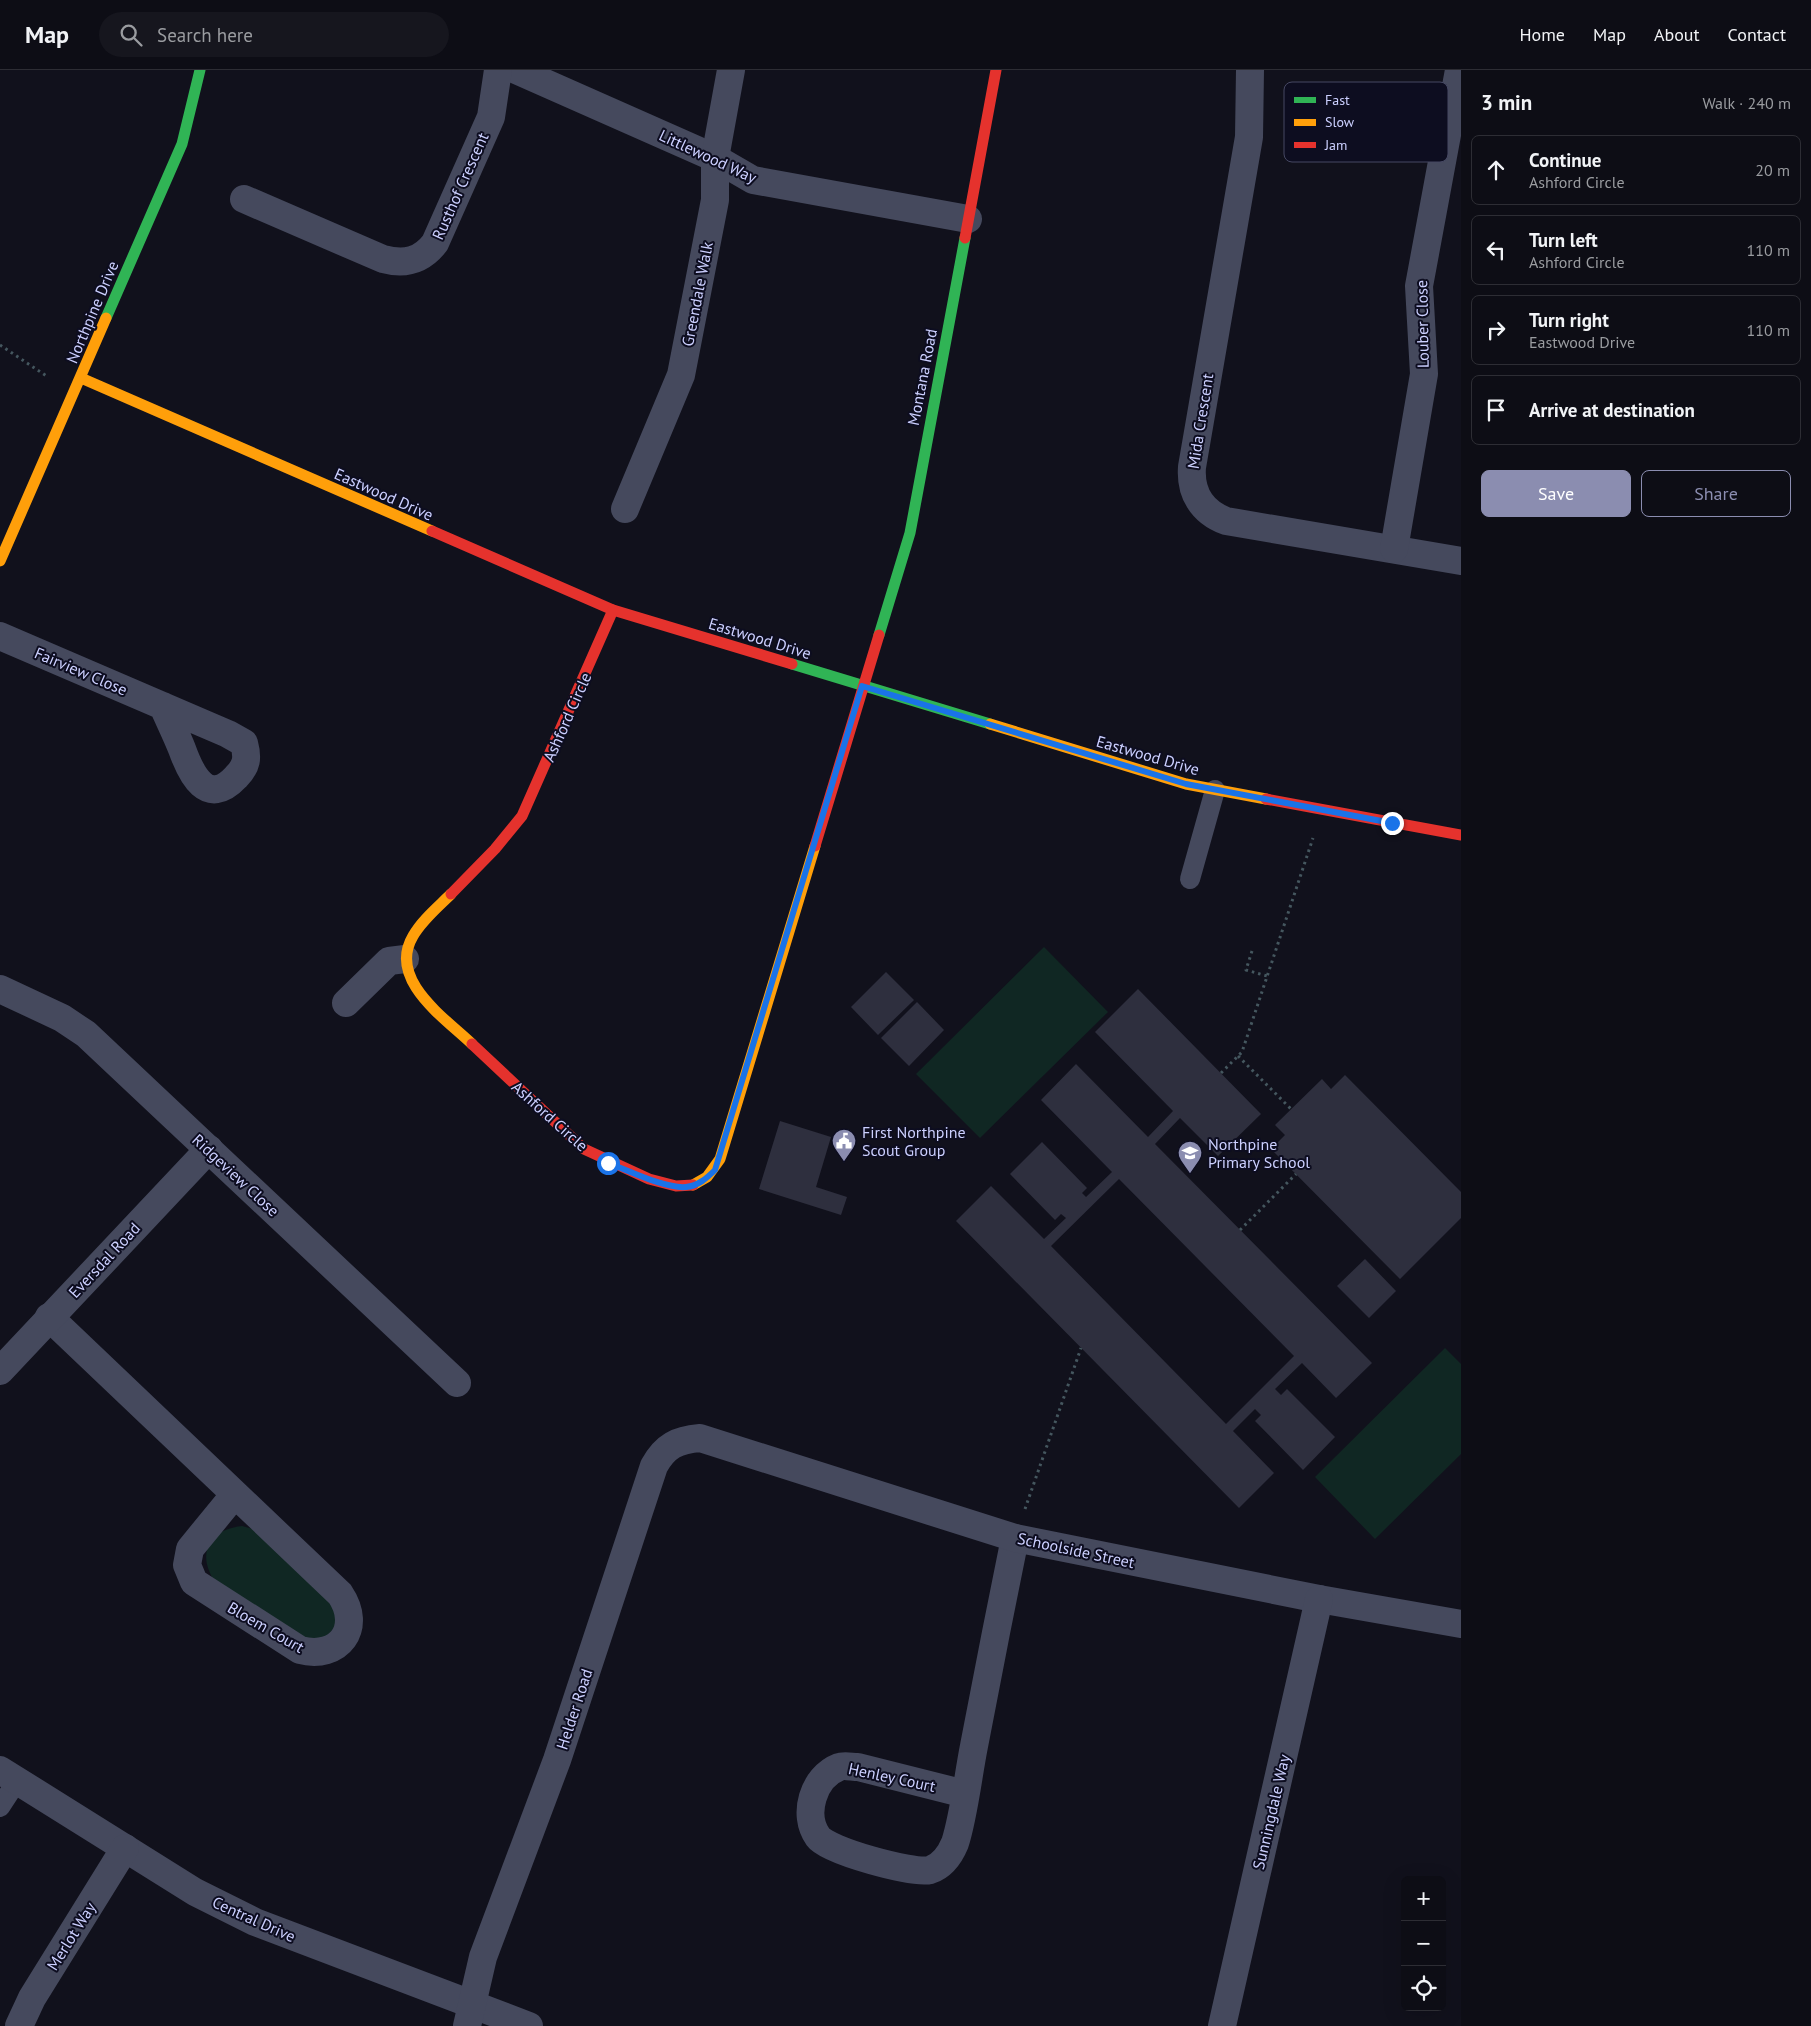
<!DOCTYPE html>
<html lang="en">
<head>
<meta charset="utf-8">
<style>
	:root { --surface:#0d0d15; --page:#16161e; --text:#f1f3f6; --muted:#9a9ca0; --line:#2d2d34; --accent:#8b8db0 }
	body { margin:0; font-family:"PT Sans",sans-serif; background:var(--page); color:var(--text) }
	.controls { position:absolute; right:15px; bottom:15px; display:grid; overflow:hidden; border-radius:8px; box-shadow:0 5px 20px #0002 }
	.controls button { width:45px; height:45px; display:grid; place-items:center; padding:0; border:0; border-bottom:1px solid var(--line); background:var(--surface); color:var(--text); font:25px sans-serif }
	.stop { position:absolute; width:15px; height:15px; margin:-11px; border:4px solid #1a73e8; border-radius:50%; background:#fff }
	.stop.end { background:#1a73e8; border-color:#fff; box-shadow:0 1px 5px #0008 }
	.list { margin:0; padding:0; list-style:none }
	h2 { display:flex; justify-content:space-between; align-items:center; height:65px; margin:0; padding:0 20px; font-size:21px }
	h2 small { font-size:16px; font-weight:400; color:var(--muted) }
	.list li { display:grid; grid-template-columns:32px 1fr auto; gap:15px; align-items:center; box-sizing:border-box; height:70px; margin:0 10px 10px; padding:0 10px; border:1px solid var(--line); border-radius:8px }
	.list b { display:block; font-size:19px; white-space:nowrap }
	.list p { margin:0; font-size:16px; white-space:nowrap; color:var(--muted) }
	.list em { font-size:16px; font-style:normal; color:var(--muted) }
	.actions { display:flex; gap:10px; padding:15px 20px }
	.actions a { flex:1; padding:11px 0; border:1px solid var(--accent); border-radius:8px; text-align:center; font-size:18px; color:var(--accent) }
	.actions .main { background:var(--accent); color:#fff }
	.icon { flex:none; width:28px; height:28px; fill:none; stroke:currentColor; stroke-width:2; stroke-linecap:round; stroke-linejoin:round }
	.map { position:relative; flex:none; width:1461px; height:1956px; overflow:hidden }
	header { display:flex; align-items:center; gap:30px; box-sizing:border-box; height:70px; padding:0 25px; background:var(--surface); border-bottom:1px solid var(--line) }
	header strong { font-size:24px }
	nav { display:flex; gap:28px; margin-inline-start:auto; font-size:18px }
	.search { width:350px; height:45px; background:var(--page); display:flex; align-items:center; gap:12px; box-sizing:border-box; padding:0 18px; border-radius:28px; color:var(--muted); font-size:19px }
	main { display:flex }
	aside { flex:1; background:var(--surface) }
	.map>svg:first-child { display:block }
</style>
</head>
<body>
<header>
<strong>Map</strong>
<div class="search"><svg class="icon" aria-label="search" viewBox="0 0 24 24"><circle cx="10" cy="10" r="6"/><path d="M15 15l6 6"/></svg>Search here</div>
<nav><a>Home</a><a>Map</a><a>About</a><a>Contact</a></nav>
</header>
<main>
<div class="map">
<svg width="1461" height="1956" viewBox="0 0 1461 1956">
	<rect width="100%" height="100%" fill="#11111c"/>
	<!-- green -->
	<g fill="#102723">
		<path d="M1044,877L1108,942L980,1068L916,1004Z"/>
		<path d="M1445,1278L1461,1294V1384L1375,1469L1315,1407Z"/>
		<path d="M242,1456L253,1459L263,1466L336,1539V1556L325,1568L309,1570L218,1516C196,1488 205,1460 242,1456Z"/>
	</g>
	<!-- building -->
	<g fill="#2e2f3e" fill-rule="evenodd">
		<path d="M886,902L914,930L878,965L851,937Z"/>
		<path d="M1138,919L1261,1044L1218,1086L1180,1048L1155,1074L1372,1293L1336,1328L1302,1293L1275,1319L1281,1325L1287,1319L1335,1367L1303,1400L1255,1351L1261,1345L1255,1339L1233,1361L1274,1403L1239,1438L956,1151L991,1116L1044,1169L1066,1148L1061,1144L1055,1150L1010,1104L1042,1072L1087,1118L1082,1123L1086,1127L1112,1102L1041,1030L1076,994L1148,1067L1173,1041L1095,962ZM1119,1109L1294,1286L1226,1354L1051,1176Z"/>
		<path d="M917,932L944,960L909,996L881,968Z"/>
		<path d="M1345,1005L1461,1122V1148L1400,1209L1271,1079L1285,1065L1275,1055L1322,1009L1331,1019Z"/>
		<path d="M780,1051L831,1067L816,1117L847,1127L841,1145L759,1119Z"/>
		<path d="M1365,1189L1396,1221L1369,1248L1337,1216Z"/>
	</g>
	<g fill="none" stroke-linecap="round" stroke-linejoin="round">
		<!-- path -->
		<g stroke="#45575f" stroke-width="3" stroke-dasharray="2.5 4" stroke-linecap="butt">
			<path d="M0,275L48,307"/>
			<path d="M1252,881L1246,900L1267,906"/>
			<path d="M1238,986L1291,1039"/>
			<path d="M1221,1003L1242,982L1313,768"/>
			<path d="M1240,1160L1296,1104"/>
			<path d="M1025,1439L1081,1278"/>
		</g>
		<!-- lane -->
		<g stroke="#45495d" stroke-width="20">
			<path d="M1190,809L1215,720"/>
			<path d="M0,1737L17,1711"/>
		</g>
		<!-- street -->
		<g stroke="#45495d" stroke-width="28">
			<path d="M516,0L715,88L753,110L968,149"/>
			<path d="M1250,0L1249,67L1192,397C1190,423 1202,442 1226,451L1461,491"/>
			<path d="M244,129L383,189C405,195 421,191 435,173L491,47L498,0"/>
			<path d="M625,439L681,305L715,130V88L731,0"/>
			<path d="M1394,479L1424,304L1419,216L1459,0"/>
			<path d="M0,566L228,664L244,673C248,688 247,696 236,707C207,738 191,704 182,679C176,664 169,650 163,636"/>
			<path d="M0,919L62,948L86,964L457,1313"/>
			<path d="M346,933L389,891L405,889"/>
			<path d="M49,1247L340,1524C363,1558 339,1590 300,1580L194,1512L187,1495L190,1479L235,1424"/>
			<path d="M0,1301L209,1079"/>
			<path d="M0,1700L195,1822L255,1852L529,1956"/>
			<path d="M965,1724L858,1697C852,1697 844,1695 839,1697C813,1707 802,1745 818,1767C828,1781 913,1804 930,1800C942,1796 950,1785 955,1773C964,1745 968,1706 974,1676C987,1607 1001,1537 1015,1468"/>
			<path d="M19,1956L32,1928L125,1778"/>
			<path d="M467,1956L483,1887L557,1690L654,1396C665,1376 677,1370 700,1368L1015,1468L1319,1529L1461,1554"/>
			<path d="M1222,1956L1319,1529"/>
		</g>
		<!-- fast -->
		<g stroke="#30b455" stroke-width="11">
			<path d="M106,248L182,74L200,0"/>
			<path d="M879,565L910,463L965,168"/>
			<path d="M792,594L990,654"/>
		</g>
		<!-- slow -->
		<g stroke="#ff9f0a" stroke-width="11">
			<path d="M81,308L432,461"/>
			<path d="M0,491L106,248"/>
			<path d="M990,654L1186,714L1266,729"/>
			<path d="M451,824C438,837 422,850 413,866C387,910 445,948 472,974"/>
			<path d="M693,1115L707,1107L720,1089L815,776"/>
		</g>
		<!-- jam -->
		<g stroke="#e5322d" stroke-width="11">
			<path d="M965,168L996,0"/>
			<path d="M432,461L613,540L792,594"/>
			<path d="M1266,729L1461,765"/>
			<path d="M815,776L879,565"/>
			<path d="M451,824L495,779L522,746L613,540"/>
			<path d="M472,974L584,1079L649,1109L676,1116L693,1115"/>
		</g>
	</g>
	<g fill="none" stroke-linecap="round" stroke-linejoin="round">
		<!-- route -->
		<path stroke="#1a73e8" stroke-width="6" d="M608,1093C628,1100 665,1119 686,1117C698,1116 707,1108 715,1100L862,616L1186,714L1392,753"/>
	</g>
	<!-- icons -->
	<defs>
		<symbol id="civic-pin" viewBox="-11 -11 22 30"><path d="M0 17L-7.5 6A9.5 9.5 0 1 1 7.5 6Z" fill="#8b8db0" stroke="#0d0d20"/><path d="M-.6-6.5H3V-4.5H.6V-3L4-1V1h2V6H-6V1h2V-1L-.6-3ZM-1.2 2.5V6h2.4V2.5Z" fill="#fff"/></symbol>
		<symbol id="school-pin" viewBox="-11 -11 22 30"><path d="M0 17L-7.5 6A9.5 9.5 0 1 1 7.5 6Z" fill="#8b8db0" stroke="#0d0d20"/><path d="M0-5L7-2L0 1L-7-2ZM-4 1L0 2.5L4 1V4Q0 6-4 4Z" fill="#fff"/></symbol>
	</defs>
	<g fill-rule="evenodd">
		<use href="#civic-pin" x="830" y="1057" width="28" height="38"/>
		<use href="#school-pin" x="1176" y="1069" width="28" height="38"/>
	</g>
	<g text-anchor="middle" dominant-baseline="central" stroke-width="4" stroke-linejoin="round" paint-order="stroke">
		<!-- street labels -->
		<g font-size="16" fill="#ccd0ff" stroke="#0d0d20">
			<text transform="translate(708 86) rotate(25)">Littlewood Way</text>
			<text transform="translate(460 116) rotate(-66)">Rusthof Crescent</text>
			<text transform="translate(697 224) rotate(-79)">Greendale Walk</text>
			<text transform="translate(92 242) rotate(-67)">Northpine Drive</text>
			<text transform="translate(1422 254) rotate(-91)">Louber Close</text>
			<text transform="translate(922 307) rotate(-79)">Montana Road</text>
			<text transform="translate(1200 351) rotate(-81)">Mida Crescent</text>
			<text transform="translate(384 424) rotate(24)">Eastwood Drive</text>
			<text transform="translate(760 568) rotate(17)">Eastwood Drive</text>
			<text transform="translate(81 601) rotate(23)">Fairview Close</text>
			<text transform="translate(567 647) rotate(-66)">Ashford Circle</text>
			<text transform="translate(1148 685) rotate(16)">Eastwood Drive</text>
			<text transform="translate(550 1046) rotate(42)">Ashford Circle</text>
			<text transform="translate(236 1105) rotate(43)">Ridgeview Close</text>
			<text transform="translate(104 1190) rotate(-47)">Eversdal Road</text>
			<text transform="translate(1076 1480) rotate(12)">Schoolside Street</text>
			<text transform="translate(266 1557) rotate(30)">Bloem Court</text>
			<text transform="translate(574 1639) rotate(-72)">Helder Road</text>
			<text transform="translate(892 1707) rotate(12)">Henley Court</text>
			<text transform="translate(1271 1742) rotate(-77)">Sunningdale Way</text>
			<text transform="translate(254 1849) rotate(24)">Central Drive</text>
			<text transform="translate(71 1866) rotate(-58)">Merlot Way</text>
		</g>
		<!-- poi labels -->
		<g font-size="16" fill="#ccd0ff" stroke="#0d0d20" text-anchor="start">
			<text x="862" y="1062">First Northpine<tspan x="862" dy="18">Scout Group</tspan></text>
			<text x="1208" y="1074">Northpine<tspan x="1208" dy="18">Primary School</tspan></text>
		</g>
	</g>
	<!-- legend -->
	<rect x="1284" y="12" width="164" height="80" rx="8" fill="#0d0d20" stroke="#464863" stroke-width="1"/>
	<rect x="1294" y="27" width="22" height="6" fill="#30b455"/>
	<rect x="1294" y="49" width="22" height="7" fill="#ff9f0a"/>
	<rect x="1294" y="72" width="22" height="6" fill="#e5322d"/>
	<g font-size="14" fill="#ccd0ff">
		<text x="1325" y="35">Fast</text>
		<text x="1325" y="57">Slow</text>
		<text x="1325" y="80">Jam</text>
	</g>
</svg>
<div class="controls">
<button>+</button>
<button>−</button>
<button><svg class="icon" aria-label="locate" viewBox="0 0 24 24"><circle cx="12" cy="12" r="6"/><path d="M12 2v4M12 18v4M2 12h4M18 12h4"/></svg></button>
</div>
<div class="stop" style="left:608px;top:1093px"></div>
<div class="stop end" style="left:1392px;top:753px"></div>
</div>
<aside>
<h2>3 min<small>Walk · 240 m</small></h2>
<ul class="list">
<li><svg class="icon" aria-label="ahead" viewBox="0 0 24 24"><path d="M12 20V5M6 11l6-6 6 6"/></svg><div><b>Continue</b><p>Ashford Circle</p></div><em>20 m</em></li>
<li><svg class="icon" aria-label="left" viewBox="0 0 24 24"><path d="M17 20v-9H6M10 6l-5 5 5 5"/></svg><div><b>Turn left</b><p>Ashford Circle</p></div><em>110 m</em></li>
<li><svg class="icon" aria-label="right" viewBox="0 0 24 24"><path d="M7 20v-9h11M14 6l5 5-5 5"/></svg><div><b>Turn right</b><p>Eastwood Drive</p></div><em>110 m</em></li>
<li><svg class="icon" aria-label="arrive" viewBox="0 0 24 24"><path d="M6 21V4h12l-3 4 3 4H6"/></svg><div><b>Arrive at destination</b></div></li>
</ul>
<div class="actions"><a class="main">Save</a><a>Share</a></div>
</aside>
</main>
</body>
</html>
